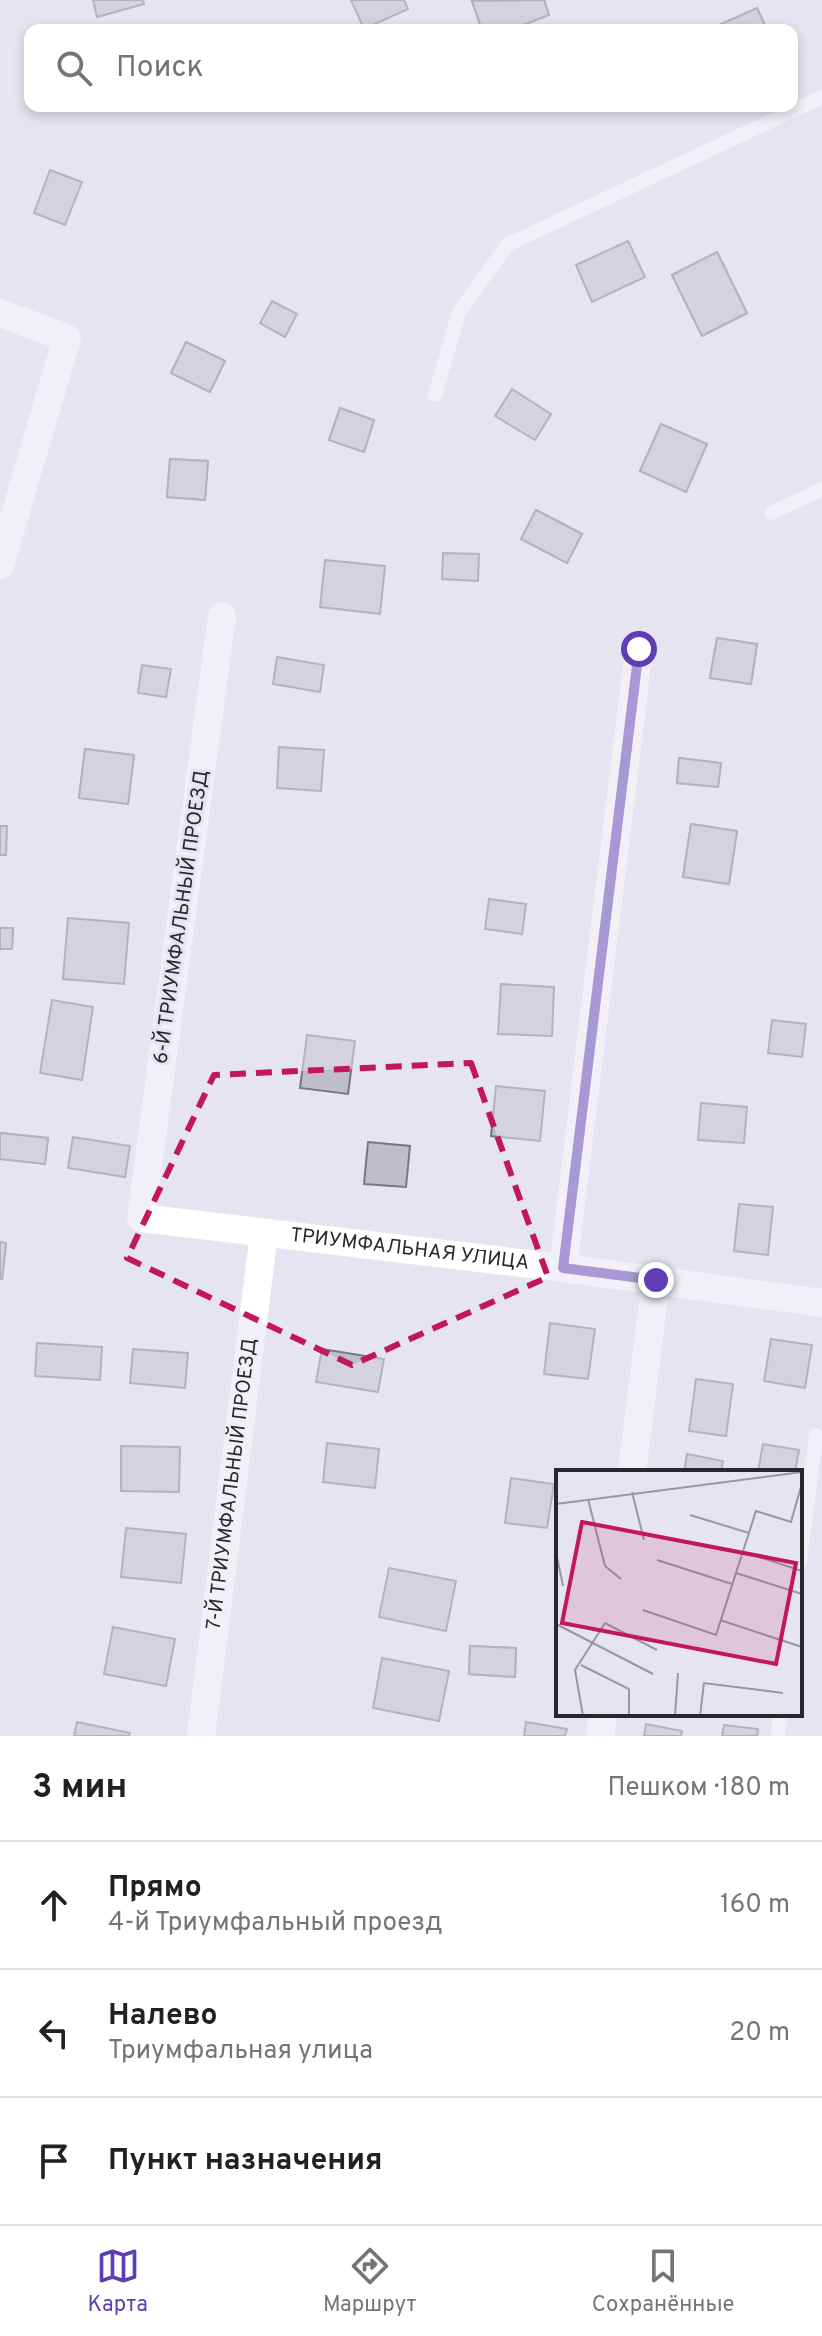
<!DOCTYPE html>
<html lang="ru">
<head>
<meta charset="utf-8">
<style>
	:root { --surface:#fff; --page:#f6f6f6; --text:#202124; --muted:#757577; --line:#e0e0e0; --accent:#5d3eb6 }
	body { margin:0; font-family:Overpass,sans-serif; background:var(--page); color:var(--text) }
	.stop { position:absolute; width:24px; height:24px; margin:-18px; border:6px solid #5d3eb6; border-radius:50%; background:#fff }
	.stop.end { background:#5d3eb6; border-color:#fff; box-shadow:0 2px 8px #0008 }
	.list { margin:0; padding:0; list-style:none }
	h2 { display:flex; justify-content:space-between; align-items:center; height:104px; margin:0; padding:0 32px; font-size:34px }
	h2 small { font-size:26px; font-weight:400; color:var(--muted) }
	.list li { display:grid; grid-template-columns:52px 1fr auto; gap:24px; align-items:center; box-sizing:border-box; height:128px; padding:0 32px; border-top:2px solid var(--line) }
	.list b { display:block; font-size:30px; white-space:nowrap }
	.list p { margin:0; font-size:26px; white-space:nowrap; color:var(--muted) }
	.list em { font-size:26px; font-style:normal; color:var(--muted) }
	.icon { flex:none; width:44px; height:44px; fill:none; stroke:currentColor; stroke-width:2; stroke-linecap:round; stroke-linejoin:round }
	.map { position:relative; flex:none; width:822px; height:1736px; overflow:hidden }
	.search { position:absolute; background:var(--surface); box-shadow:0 4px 12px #0003; left:24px; right:24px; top:24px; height:88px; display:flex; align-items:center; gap:20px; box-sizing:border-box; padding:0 28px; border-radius:16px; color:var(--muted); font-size:30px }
	.sheet { height:488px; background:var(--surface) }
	nav { display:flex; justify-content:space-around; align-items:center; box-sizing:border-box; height:112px; border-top:2px solid var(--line); background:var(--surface); font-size:22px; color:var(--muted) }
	nav a { display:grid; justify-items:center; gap:4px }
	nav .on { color:var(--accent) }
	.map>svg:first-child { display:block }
</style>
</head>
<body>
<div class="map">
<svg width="822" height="1736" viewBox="0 0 822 1736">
	<rect width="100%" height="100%" fill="#e5e4f0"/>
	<!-- building -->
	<g fill="#bebdca" stroke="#787783" stroke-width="2">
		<path d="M93,0H143L144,4L97,17Z"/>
		<path d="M351,0H404L408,9L364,29Z"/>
		<path d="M544,0L549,15L510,30H482L472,1Z"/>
		<path d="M544,0L549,15L510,30H482L472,1Z"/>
		<path d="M757,8L767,30H719L717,26Z"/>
		<path d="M757,8L767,30H719L717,26Z"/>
		<path d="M50,170L82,182L65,225L34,213Z"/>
		<path d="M628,241L645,277L592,302L576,265Z"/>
		<path d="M717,252L747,313L702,336L672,275Z"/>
		<path d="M717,252L747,313L702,336L672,275Z"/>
		<path d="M272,301L297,314L285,337L260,323Z"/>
		<path d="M186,342L225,361L210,392L171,373Z"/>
		<path d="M186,342L225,361L210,392L171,373Z"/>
		<path d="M512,389L551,414L535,440L495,416Z"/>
		<path d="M340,408L374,420L364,452L329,440Z"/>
		<path d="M340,408L374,420L364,452L329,440Z"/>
		<path d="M661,424L707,444L686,492L640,471Z"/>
		<path d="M661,424L707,444L686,492L640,471Z"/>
		<path d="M170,459L208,461L205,500L167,497Z"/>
		<path d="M170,459L208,461L205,500L167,497Z"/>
		<path d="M536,510L582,534L567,563L521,539Z"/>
		<path d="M536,510L582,534L567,563L521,539Z"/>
		<path d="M443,553L479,554L478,581L442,579Z"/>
		<path d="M325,560L385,566L380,614L320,607Z"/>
		<path d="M717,638L757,644L751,684L710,678Z"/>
		<path d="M717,638L757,644L751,684L710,678Z"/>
		<path d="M277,657L324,665L320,692L273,684Z"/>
		<path d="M142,665L171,669L166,697L138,693Z"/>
		<path d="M279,747L324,750L321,791L277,788Z"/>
		<path d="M85,749L134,755L128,804L79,798Z"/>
		<path d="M85,749L134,755L128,804L79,798Z"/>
		<path d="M679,758L721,763L718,787L677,783Z"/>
		<path d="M679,758L721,763L718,787L677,783Z"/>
		<path d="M691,824L737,831L729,884L683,877Z"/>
		<path d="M691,824L737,831L729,884L683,877Z"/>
		<path d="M0,826H7L6,855H0Z"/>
		<path d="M489,899L526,904L522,934L485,929Z"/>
		<path d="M68,918L129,923L124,984L63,979Z"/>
		<path d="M0,928H13L12,949H0Z"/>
		<path d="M0,928H13L12,949H0Z"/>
		<path d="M501,984L554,987L552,1036L498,1034Z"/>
		<path d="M52,1000L93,1007L82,1080L40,1073Z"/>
		<path d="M772,1020L806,1024L802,1057L768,1053Z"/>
		<path d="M307,1035L355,1041L348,1094L300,1088Z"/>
		<path d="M496,1086L545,1091L540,1141L491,1136Z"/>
		<path d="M701,1103L747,1107L744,1143L698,1140Z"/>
		<path d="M0,1133L48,1138L45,1164L0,1159Z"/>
		<path d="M0,1133L48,1138L45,1164L0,1159Z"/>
		<path d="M73,1137L130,1146L125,1177L68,1168Z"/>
		<path d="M368,1142L410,1146L406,1187L364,1184Z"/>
		<path d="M739,1204L773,1207L768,1255L734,1251Z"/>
		<path d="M0,1242L6,1243L2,1279H0Z"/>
		<path d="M0,1242L6,1243L2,1279H0Z"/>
		<path d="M550,1323L595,1329L588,1379L544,1374Z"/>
		<path d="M771,1339L812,1345L805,1388L764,1381Z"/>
		<path d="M37,1343L102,1347L100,1380L35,1376Z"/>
		<path d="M133,1349L188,1353L185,1388L130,1383Z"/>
		<path d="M322,1349L384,1359L378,1392L316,1382Z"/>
		<path d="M696,1379L733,1384L726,1436L689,1431Z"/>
		<path d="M327,1443L379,1449L375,1488L323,1482Z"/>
		<path d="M763,1444L799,1450L795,1472H758Z"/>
		<path d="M121,1446L180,1447L179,1492L121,1491Z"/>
		<path d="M687,1454L723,1461L721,1472H684Z"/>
		<path d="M511,1478L554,1484L547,1528L505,1523Z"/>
		<path d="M126,1528L186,1534L181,1583L121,1577Z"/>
		<path d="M389,1568L456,1581L446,1631L379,1617Z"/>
		<path d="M113,1627L175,1639L166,1686L104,1674Z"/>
		<path d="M470,1646L516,1648L515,1677L469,1674Z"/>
		<path d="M470,1646L516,1648L515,1677L469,1674Z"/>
		<path d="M382,1658L449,1671L439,1721L373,1708Z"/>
		<path d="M77,1722L130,1733L129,1736H74Z"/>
		<path d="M526,1722L567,1729L565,1736H524Z"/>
		<path d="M646,1724L682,1731L681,1736H644Z"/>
		<path d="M724,1725L758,1729L757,1736H722Z"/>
	</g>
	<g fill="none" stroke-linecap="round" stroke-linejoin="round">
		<!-- lane -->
		<g stroke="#fff" stroke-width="14">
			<path d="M435,395L459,312L507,245L822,97"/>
			<path d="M771,513L822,489"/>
			<path d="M800,1562L816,1435"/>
			<path d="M778,1736L780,1714"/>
		</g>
		<!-- street -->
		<g stroke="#fff" stroke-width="28">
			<path d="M0,313L67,338L0,565"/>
			<path id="s1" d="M222,616L141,1218L563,1268L822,1303"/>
			<path d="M563,1268L639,649"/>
			<path d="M632,1472L656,1280"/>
			<path id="s2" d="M201,1736L264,1233"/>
			<path d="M600,1736L603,1714"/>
		</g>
	</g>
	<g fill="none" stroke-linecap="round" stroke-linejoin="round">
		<!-- route -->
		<path stroke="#5d3eb6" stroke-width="10" d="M639,649L563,1268L656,1280"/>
	</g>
	<!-- marked area -->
	<path d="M0 0H822V1736H0ZM471,1063L548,1277L352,1365L127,1258L214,1075Z" fill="#e5e4f0" fill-opacity=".55" fill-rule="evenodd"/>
	<path fill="none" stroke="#c2185b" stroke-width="6" stroke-dasharray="16 10" stroke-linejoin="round" d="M471,1063L548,1277L352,1365L127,1258L214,1075Z"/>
	<g text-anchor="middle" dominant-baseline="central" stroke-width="6" stroke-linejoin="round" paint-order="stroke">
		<!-- street labels -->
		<g font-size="20" fill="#28272c" stroke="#e5e4f0">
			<text transform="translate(182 917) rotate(-82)">6-Й ТРИУМФАЛЬНЫЙ ПРОЕЗД</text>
			<text stroke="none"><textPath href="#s1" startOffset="878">ТРИУМФАЛЬНАЯ УЛИЦА</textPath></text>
			<text stroke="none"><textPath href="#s2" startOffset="254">7-Й ТРИУМФАЛЬНЫЙ ПРОЕЗД</textPath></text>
		</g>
	</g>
	<!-- overview -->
	<g transform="translate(556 1470)">
		<rect width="246" height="246" fill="#e5e4f0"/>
		<path fill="none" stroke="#9998a2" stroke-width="2" d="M76,22L88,70M32,29L49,96L65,109M0,34L246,2M134,45L193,63M0,82L7,116M203,87L246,101M101,90L176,114M180,103L246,124M87,140L160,165L200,41L235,52L246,13M164,150L246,177M0,154L97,204M25,195L73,219V246M27,246L19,200L49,153L101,180M119,246L122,203M144,246L148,213L227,223"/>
		<path fill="#c2185b" fill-opacity="0.15" stroke="#c2185b" stroke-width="4" d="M26,52L240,93L220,194L6,153Z"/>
		<rect width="246" height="246" fill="none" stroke="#28272c" stroke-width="4"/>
	</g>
</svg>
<div class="stop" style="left:639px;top:649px"></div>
<div class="stop end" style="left:656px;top:1280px"></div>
<div class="search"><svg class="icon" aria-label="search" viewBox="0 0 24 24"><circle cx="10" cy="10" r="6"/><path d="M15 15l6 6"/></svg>Поиск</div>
</div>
<section class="sheet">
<h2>3 мин<small>Пешком · 180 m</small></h2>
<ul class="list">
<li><svg class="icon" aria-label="ahead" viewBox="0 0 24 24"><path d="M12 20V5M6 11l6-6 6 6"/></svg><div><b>Прямо</b><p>4-й Триумфальный проезд</p></div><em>160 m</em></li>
<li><svg class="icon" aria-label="left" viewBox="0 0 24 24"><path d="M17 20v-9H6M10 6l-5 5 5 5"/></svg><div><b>Налево</b><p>Триумфальная улица</p></div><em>20 m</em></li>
<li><svg class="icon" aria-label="arrive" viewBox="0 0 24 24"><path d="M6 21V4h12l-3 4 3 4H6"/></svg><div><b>Пункт назначения</b></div></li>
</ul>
</section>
<nav>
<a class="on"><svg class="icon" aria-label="map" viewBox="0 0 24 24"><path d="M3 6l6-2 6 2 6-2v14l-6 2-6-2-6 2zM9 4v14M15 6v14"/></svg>Карта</a>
<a><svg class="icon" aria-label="directions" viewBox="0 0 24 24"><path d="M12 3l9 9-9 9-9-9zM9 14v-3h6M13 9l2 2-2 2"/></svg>Маршрут</a>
<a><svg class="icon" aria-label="saved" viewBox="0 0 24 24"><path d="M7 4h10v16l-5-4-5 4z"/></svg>Сохранённые</a>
</nav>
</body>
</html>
